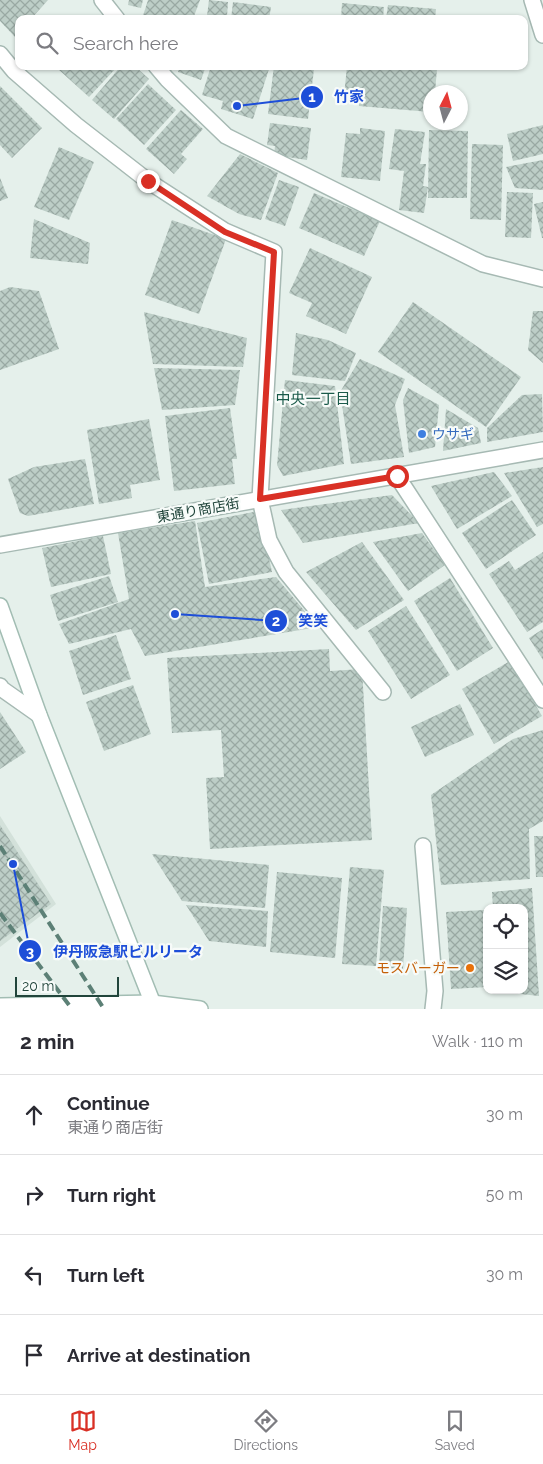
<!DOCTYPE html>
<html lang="en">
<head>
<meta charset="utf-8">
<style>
	:root { --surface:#fff; --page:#f7f7f7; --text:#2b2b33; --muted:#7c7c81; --line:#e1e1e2; --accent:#d93025 }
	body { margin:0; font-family:Raleway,"Noto Sans JP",sans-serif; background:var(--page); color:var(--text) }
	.controls { position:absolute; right:15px; bottom:15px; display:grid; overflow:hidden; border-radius:10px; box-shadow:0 1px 4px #0004 }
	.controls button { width:45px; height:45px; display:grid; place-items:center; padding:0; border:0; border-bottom:1px solid var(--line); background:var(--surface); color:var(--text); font:25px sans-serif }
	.compass { position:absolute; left:423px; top:85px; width:45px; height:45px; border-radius:50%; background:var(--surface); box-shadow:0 1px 4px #0004; rotate:6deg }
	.scale { position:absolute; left:15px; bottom:12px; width:104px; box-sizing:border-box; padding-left:5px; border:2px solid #21453b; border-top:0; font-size:14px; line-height:18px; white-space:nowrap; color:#21453b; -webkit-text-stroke:4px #f7fbf9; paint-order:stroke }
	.stop { position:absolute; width:15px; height:15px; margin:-11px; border:4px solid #d93025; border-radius:50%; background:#fff }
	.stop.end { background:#d93025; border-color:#fff; box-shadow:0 1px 5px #0008 }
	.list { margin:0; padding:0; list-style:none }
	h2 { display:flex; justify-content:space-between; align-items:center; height:65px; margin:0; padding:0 20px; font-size:21px }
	h2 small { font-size:16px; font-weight:400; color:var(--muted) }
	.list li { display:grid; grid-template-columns:32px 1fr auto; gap:15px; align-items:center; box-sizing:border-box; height:80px; padding:0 20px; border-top:1px solid var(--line) }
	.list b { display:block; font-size:19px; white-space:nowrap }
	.list p { margin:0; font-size:16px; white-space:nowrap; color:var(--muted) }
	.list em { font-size:16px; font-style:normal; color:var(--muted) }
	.icon { flex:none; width:28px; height:28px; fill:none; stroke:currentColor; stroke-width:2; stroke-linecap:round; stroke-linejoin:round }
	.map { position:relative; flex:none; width:543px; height:1009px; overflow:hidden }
	.search { position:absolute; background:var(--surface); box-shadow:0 1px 4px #0004; left:15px; right:15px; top:15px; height:55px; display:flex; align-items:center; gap:12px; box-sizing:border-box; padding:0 18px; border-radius:10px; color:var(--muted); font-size:19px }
	.sheet { height:385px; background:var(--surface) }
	nav { display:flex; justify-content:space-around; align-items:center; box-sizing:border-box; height:70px; border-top:1px solid var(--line); background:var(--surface); font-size:14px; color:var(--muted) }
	nav a { display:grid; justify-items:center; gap:2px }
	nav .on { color:var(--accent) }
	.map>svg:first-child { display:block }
</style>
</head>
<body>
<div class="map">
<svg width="543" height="1009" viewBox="0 0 543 1009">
	<defs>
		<pattern id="building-cross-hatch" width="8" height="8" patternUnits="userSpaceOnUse" patternTransform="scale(1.25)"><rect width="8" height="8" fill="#bdcec7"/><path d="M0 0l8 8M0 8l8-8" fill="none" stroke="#99a9a3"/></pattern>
	</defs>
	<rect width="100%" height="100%" fill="#e5f0eb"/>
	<!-- built -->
	<path fill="#d3e1da" d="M0,816L56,904L0,947Z"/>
	<!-- building -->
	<g fill="url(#building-cross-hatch)">
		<path d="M0,0H48L31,19H19V32L15,37L0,21Z"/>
		<path d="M129,0H143L141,8L128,5Z"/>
		<path d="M148,0H200L193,19H142Z"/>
		<path d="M209,0L228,2L227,17L207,16Z"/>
		<path d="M233,2L271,7L269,19H231Z"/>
		<path d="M342,3L384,7L383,19H341Z"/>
		<path d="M388,5L436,9L435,19H386Z"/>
		<path d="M279,15L303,18V19H279Z"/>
		<path d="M60,66H118L89,97L58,69Z"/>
		<path d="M121,66H135L149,79L114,119L92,100Z"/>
		<path d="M180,66H206L201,80L178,72Z"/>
		<path d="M211,66H263L269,69L253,119L221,109L223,101L202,95Z"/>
		<path d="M274,66L314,69L308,119L268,114Z"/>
		<path d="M347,66H416L437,69L435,92H430V112L359,106V98L344,96Z"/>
		<path d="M148,84L176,110L144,145L116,119Z"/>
		<path d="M0,86L42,128L12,158L0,145Z"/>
		<path d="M181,110L203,129L181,154L187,159L174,174L146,149Z"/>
		<path d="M270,123L311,128L307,160L274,155L275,146L267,145Z"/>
		<path d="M543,125V154L513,161L507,134Z"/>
		<path d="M360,128L385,131L380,181L341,177L346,133L360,134Z"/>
		<path d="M395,129L425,132L420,164H426L423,186L428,187L424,213L399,210L404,171L389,169Z"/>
		<path d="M429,130L468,131L467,198H428Z"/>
		<path d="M472,144L503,145L501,220L470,219Z"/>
		<path d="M59,147L94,162L69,220L34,207Z"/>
		<path d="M240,154L278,173L261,220L239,214L207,196Z"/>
		<path d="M543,160V190L515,188L506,167Z"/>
		<path d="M0,178L8,198L0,201Z"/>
		<path d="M279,180L299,187L285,226L265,219Z"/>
		<path d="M507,192L533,193L531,238L505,237Z"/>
		<path d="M314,193L380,221L364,256L299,228Z"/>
		<path d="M543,202V238H542L534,204Z"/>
		<path d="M34,219L90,243L88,264L30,258Z"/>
		<path d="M172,220L226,239L199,314L145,295Z"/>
		<path d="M310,248L372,277L346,334L306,316L312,303L289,293Z"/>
		<path d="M10,287L39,291L59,349L0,370V291Z"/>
		<path d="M413,302L521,377L486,427L378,352Z"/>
		<path d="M533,311H543V363L528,350Z"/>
		<path d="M144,312L247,338L243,367L153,364Z"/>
		<path d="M296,333L328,340L356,353L345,381L292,375Z"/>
		<path d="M360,359L405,379L395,405L404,457L351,464L340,392Z"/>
		<path d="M154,368L240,370L235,405L162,410Z"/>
		<path d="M285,380L335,386L344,464L283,476L277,465Z"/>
		<path d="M408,388L439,405L435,447L409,453L403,400Z"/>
		<path d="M542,394L543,432L487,442V428L522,395Z"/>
		<path d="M230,408L237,459H232L235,484L174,491L165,416Z"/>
		<path d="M446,409L478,428L481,443L443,451Z"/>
		<path d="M149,419L160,480L130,485L132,498L99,504L87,430Z"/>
		<path d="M85,459L94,504L28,516L20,513L8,479L34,467Z"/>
		<path d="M543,467V524L537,527L504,473Z"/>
		<path d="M494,472L512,496L457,529L431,486Z"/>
		<path d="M392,495L419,523L303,543L281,510Z"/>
		<path d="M512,500L536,535L486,569L462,533Z"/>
		<path d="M259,511L272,572L209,584L197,523Z"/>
		<path d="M195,521L205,587L276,577L318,627L145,656L131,629L69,644L59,624L129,599L118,533Z"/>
		<path d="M422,533L445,565L408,591L373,542Z"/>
		<path d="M103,536L111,574L51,587L42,548Z"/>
		<path d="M362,542L404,600L356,630L306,572Z"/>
		<path d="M543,552V622L527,632L489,574L509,561L515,570Z"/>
		<path d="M109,576L118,602L58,621L50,595Z"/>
		<path d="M450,578L493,648L457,671L414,601Z"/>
		<path d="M406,606L450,675L411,699L368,631Z"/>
		<path d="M543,629V660L529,638Z"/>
		<path d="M116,635L131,679L83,695L69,651Z"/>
		<path d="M329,649L330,671L362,669L372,840L210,849L206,778L224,777L221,730L172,733L167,658Z"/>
		<path d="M510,661L542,716L494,744L462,689Z"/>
		<path d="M133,685L151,734L104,751L86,702Z"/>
		<path d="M460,704L474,735L425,757L411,727Z"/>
		<path d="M0,712L26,752L0,769Z"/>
		<path d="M543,730V821L529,829L530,879L441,885L431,795L513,739Z"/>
		<path d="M0,825L51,904L0,941Z"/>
		<path d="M534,836H543V877H536Z"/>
		<path d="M152,854L269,865L265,908L182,901Z"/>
		<path d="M350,867L384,870L376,966L342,964Z"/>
		<path d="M277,872L342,878L335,958L270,952Z"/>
		<path d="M532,888L539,996L501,992V990H524V908H493L492,892Z"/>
		<path d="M186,905L268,911L266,947L209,941Z"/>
		<path d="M383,906L407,908L403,969L379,967Z"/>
		<path d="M484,910L487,987L451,989L446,912Z"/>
	</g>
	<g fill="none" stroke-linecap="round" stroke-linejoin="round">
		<defs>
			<g id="street">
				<path d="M102,0L117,19"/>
				<path d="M532,0L543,35"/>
				<path d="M0,54L14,71L76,125L148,181L225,231L274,252L260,499L269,540L286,572L383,692"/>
				<path d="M156,66L167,79L226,136L483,264L543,279"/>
				<path d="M397,476L543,700"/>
				<path d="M0,545L543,450"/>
				<path d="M0,686L2,689L39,715"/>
				<path d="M423,846L435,991L433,1009"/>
			</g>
			<g id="secondary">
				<path d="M0,606L39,715L155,1009"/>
				<path d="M0,1006L152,1003L200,1009"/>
			</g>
		</defs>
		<!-- street casing -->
		<use href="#street" stroke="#a6b9b3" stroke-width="18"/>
		<!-- secondary casing -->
		<use href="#secondary" stroke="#a2bdb3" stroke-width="18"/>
		<!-- street -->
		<use href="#street" stroke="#fff" stroke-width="15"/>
		<!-- secondary -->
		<use href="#secondary" stroke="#fff" stroke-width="15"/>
		<!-- rail -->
		<g stroke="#5c8076" stroke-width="4" stroke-dasharray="10 5" stroke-linecap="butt">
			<path d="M0,846L104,1009"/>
			<path d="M0,913L72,1009"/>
		</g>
	</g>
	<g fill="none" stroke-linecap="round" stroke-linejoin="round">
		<!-- route -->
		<path stroke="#d93025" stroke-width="6" d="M148,181L225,232L274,252L260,499L397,476"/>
	</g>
	<!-- markers -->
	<circle fill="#3f7fe0" stroke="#f7fbf9" stroke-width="2" cx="422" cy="434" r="5"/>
	<circle fill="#e8710a" stroke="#f7fbf9" stroke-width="2" cx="470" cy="968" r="5"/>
	<g text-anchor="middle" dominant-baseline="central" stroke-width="4.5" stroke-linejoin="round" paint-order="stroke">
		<!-- shop labels -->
		<g font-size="14" fill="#366cbe" stroke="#f7fbf9" text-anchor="start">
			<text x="432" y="434">ウサギ</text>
		</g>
		<!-- street labels -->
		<g font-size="14" fill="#21453b" stroke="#f7fbf9">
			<text transform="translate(198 510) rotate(-10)">東通り商店街</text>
		</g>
		<!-- food labels -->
		<g font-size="14" fill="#c56008" stroke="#f7fbf9" text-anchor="end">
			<text x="460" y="968">モスバーガー</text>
		</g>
		<!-- neighbourhood labels -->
		<g font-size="15" fill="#1a5a4a" stroke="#f7fbf9">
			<text x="313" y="399">中央一丁目</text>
		</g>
	</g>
	<!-- callouts -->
	<path fill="none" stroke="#1d4ed8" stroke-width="2" d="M237 106L312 97M175 614L276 621M13 864L30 951"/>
	<g fill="#1d4ed8" stroke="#f7fbf9" stroke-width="2">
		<circle cx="237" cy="106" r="5"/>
		<circle cx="175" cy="614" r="5"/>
		<circle cx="13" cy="864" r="5"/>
		<circle cx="312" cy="97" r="12"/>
		<circle cx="276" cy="621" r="12"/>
		<circle cx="30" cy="951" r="12"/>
	</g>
	<g font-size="15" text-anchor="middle" font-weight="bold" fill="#fff">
		<text x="312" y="102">1</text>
		<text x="276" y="626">2</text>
		<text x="30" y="957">3</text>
	</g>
	<g font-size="15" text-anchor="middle" font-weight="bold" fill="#1d4ed8" stroke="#f7fbf9" stroke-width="4.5" stroke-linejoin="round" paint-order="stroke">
		<text x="349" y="102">竹家</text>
		<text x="313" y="626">笑笑</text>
		<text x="128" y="957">伊丹阪急駅ビルリータ</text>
	</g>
</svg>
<div class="controls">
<button><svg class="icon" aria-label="locate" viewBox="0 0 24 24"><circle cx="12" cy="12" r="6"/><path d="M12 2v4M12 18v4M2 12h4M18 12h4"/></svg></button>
<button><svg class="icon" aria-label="layers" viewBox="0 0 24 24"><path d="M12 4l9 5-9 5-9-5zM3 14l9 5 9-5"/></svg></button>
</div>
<svg class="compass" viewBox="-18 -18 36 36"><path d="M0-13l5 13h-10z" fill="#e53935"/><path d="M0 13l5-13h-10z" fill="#7c7c81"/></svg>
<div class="scale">20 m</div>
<div class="stop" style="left:397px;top:476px"></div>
<div class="stop end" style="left:148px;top:181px"></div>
<div class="search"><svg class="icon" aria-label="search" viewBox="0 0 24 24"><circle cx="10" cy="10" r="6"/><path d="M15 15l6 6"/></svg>Search here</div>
</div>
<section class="sheet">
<h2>2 min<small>Walk · 110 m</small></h2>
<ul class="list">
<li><svg class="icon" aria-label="ahead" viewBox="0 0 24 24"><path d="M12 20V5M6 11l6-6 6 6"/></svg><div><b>Continue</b><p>東通り商店街</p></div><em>30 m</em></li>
<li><svg class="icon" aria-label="right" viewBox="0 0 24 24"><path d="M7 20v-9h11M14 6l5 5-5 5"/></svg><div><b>Turn right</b></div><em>50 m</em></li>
<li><svg class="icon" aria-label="left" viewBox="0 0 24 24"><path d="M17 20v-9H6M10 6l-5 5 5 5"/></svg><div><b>Turn left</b></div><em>30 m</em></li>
<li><svg class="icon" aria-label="arrive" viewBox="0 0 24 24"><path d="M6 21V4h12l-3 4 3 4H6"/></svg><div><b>Arrive at destination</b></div></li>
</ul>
</section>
<nav>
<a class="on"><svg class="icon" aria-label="map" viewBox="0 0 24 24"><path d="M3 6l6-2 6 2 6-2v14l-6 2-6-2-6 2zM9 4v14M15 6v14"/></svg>Map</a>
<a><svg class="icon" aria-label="directions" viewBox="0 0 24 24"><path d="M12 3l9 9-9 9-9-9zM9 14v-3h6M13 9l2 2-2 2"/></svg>Directions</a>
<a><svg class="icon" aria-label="saved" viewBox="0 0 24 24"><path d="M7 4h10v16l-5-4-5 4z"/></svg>Saved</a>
</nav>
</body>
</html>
